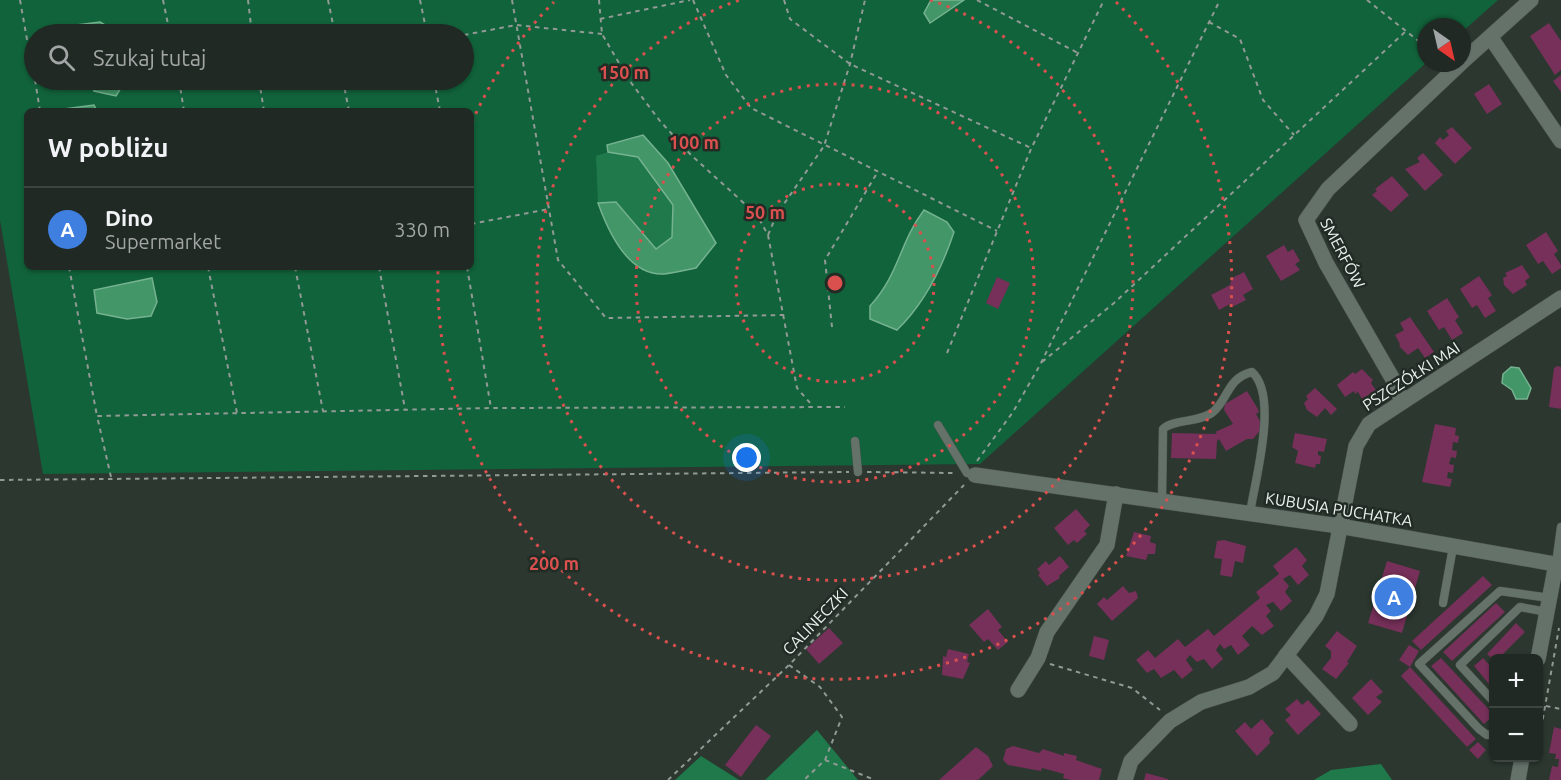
<!DOCTYPE html>
<html lang="pl">
<head>
<meta charset="utf-8">
<style>
	:root { --surface:#202923; --page:#2d3530; --text:#f1f3f6; --muted:#a2a6a6; --line:#3d4541; --accent:#f98fca }
	body { margin:0; font-family:Ubuntu,sans-serif; background:var(--page); color:var(--text) }
	.controls { position:absolute; right:18px; bottom:18px; display:grid; overflow:hidden; border-radius:9px; box-shadow:0 2px 4px #0004 }
	.controls button { width:54px; height:54px; display:grid; place-items:center; padding:0; border:0; border-bottom:2px solid var(--line); background:var(--surface); color:var(--text); font:30px sans-serif }
	.compass { position:absolute; left:1417px; top:18px; width:54px; height:54px; border-radius:50%; background:var(--surface); box-shadow:0 2px 4px #0004; rotate:146deg }
	.you { position:absolute; left:747px; top:458px; width:21px; height:21px; margin:-15px; border:4px solid #fff; border-radius:50%; background:#1a73e8; box-shadow:0 0 0 9px #1a73e833 }
	.badge { display:grid; place-items:center; width:39px; height:39px; border-radius:50%; background:var(--accent); color:#fff; font-size:20px; font-weight:700 }
	.pin { position:absolute; translate:-50% -50%; border:3px solid #fff; box-shadow:0 2px 6px #0006 }
	.list { margin:0; padding:0; list-style:none }
	h2 { display:flex; justify-content:space-between; align-items:center; height:78px; margin:0; padding:0 24px; font-size:26px }
	h2 small { font-size:20px; font-weight:400; color:var(--muted) }
	.list li { display:grid; grid-template-columns:39px 1fr auto; gap:18px; align-items:center; box-sizing:border-box; height:84px; padding:0 24px; border-top:2px solid var(--line) }
	.list b { display:block; font-size:22px; white-space:nowrap }
	.list p { margin:0; font-size:20px; white-space:nowrap; color:var(--muted) }
	.list em { font-size:20px; font-style:normal; color:var(--muted) }
	.icon { flex:none; width:33px; height:33px; fill:none; stroke:currentColor; stroke-width:2; stroke-linecap:round; stroke-linejoin:round }
	.map { position:relative; flex:none; width:1561px; height:780px; overflow:hidden }
	.search { position:absolute; background:var(--surface); box-shadow:0 2px 4px #0004; left:24px; top:24px; width:450px; height:66px; display:flex; align-items:center; gap:15px; box-sizing:border-box; padding:0 21px; border-radius:33px; color:var(--muted); font-size:22px }
	.panel { position:absolute; background:var(--surface); box-shadow:0 2px 4px #0004; left:24px; top:108px; width:450px; height:162px; border-radius:9px }
	.map>svg:first-child { display:block }
</style>
</head>
<body>
<div class="map">
<svg width="1561" height="780" viewBox="0 0 1561 780">
	<rect width="100%" height="100%" fill="#2b372f"/>
	<!-- green -->
	<path fill="#11633b" fill-rule="evenodd" d="M0,0H1498L1462,32V27H1426V63L980,464L43,474L0,220ZM34,34H464V80H34ZM27,111H471V267H27Z"/>
	<!-- forest -->
	<g fill="#1f794b">
		<path d="M608,152L638,157L673,205L672,237L656,249L617,202L598,203L596,156Z"/>
		<path d="M817,730L858,780H765Z"/>
		<path d="M701,756L739,780H675Z"/>
		<path d="M1381,764L1392,780H1314L1331,770Z"/>
	</g>
	<!-- water -->
	<g fill="#429667" stroke="#75b28f" stroke-width="1.5">
		<path d="M931,0H964L930,23L924,13Z"/>
		<path d="M100,22L120,34H77V25Z"/>
		<path d="M91,80H126L116,96L94,91Z"/>
		<path d="M94,105L97,111L56,110Z"/>
		<path d="M643,135L668,163L716,243L696,268C686,270 675,273 664,274C628,276 608,231 598,203L616,202L656,249L672,237L673,205L638,157L608,152L607,145Z"/>
		<path d="M924,210L947,222L954,232C942,268 924,304 897,330L870,319V306C900,273 899,243 924,210Z"/>
		<path d="M152,278L157,302L151,316L127,319L97,313L94,290Z"/>
		<path d="M1511,367L1519,368L1531,388L1527,399H1516L1512,390L1502,383L1503,374Z"/>
	</g>
	<!-- building -->
	<g fill="#763059">
		<path d="M1549,23L1561,41V70L1555,75L1530,36Z"/>
		<path d="M1561,75V92L1553,81Z"/>
		<path d="M1489,84L1502,104L1487,114L1474,94Z"/>
		<path d="M1452,127L1472,148L1455,164L1435,143L1440,137L1443,140L1449,135L1446,131Z"/>
		<path d="M1423,153L1443,175L1425,191L1405,169L1420,162L1417,158Z"/>
		<path d="M1392,176L1409,195L1391,212L1372,195L1377,191L1375,189Z"/>
		<path d="M1546,232L1558,251L1554,254L1561,265V268L1552,274L1543,261L1538,264L1526,245Z"/>
		<path d="M1284,245L1288,252L1293,249L1300,261L1295,264L1300,270L1281,281L1266,256Z"/>
		<path d="M1522,265L1530,277L1525,281L1527,285L1513,294L1504,285L1503,278L1507,276L1505,273Z"/>
		<path d="M1244,272L1253,289L1243,295L1246,300L1232,307L1230,304L1219,310L1211,295L1230,285L1232,278Z"/>
		<path d="M1479,276L1492,295L1488,298L1496,311L1485,318L1477,305L1472,308L1460,289Z"/>
		<path d="M997,277L1010,283L998,309L986,303Z"/>
		<path d="M1447,298L1459,317L1455,320L1463,333L1452,340L1444,327L1439,330L1427,311Z"/>
		<path d="M1410,317L1434,352L1425,358L1418,348L1408,355L1399,346L1400,344L1395,335L1404,330L1400,323Z"/>
		<path d="M1557,366L1561,367V409L1549,407L1554,368Z"/>
		<path d="M1362,369L1373,380L1371,383L1376,390L1362,399L1358,392L1355,394L1354,391L1345,397L1337,385L1353,372L1355,374Z"/>
		<path d="M1315,388L1337,409L1331,415L1325,408L1317,417L1307,410L1304,403L1308,399L1306,396Z"/>
		<path d="M1247,391L1258,409L1259,412L1256,414L1263,427L1253,439H1247L1226,451L1219,439L1217,441L1216,459L1171,458L1172,433L1217,434L1215,432L1233,424L1224,410L1225,404Z"/>
		<path d="M1435,424L1456,428L1455,435L1459,436L1458,443L1453,442L1452,450L1457,451L1456,458L1451,457L1449,464L1454,465L1453,473L1448,472L1447,478L1452,479L1450,487L1422,482Z"/>
		<path d="M1295,433L1327,439L1324,452L1318,451V455L1321,456L1320,464H1316L1315,468L1295,463L1298,451L1292,447Z"/>
		<path d="M1076,509L1090,525L1084,531L1087,534L1077,543L1074,540L1068,545L1054,528Z"/>
		<path d="M1134,532L1151,536L1150,542L1156,544L1155,554H1148L1146,560L1126,556Z"/>
		<path d="M1224,540L1246,546L1243,563L1235,561L1232,577L1220,575L1222,559L1214,558L1217,541Z"/>
		<path d="M1296,547L1307,560L1302,566L1309,575L1298,585L1290,575L1283,579L1289,586L1285,592L1292,601L1281,611L1273,602L1266,605L1271,611L1266,616L1274,626L1262,635L1252,626L1242,636L1250,645L1238,655L1231,645L1224,649L1220,644L1216,650L1223,659L1212,669L1204,659L1197,662L1190,655L1186,660L1193,670L1182,679L1174,670L1161,678L1154,669L1147,673L1136,660L1148,650L1155,658L1178,639L1185,647L1208,629L1214,636L1260,598L1256,592L1279,574L1273,566Z"/>
		<path d="M1060,556L1069,567L1059,576L1060,578L1047,586L1038,575L1040,573L1037,569L1046,561L1049,565Z"/>
		<path d="M1387,561L1420,571L1402,633L1368,623Z"/>
		<path d="M1483,576L1492,585L1421,650L1412,641Z"/>
		<path d="M1123,586L1129,593L1136,591L1138,598L1112,621L1097,604L1104,597L1107,600Z"/>
		<path d="M1496,603L1505,612L1452,661L1443,652Z"/>
		<path d="M988,609L1002,627L998,630L1008,642L998,650L988,639L984,642L969,625Z"/>
		<path d="M1516,623L1525,632L1499,658L1494,660L1487,654Z"/>
		<path d="M829,628L843,643L819,664L806,649Z"/>
		<path d="M1337,631L1357,646L1347,662L1349,663L1336,679L1322,669L1331,658V651L1325,646Z"/>
		<path d="M1094,636L1109,640L1104,660L1089,656Z"/>
		<path d="M1409,645L1419,651L1410,667L1399,660Z"/>
		<path d="M948,649L969,654L967,662L970,663L963,679L942,675L943,656L946,657Z"/>
		<path d="M1441,658L1494,715L1484,724L1431,666Z"/>
		<path d="M1483,658L1494,670V690L1474,666Z"/>
		<path d="M1410,667L1476,739L1467,747L1401,676Z"/>
		<path d="M1371,679L1383,692L1376,697L1382,702L1368,715L1352,698Z"/>
		<path d="M1297,699L1302,705L1308,700L1321,714L1298,735L1285,720L1291,715L1285,709Z"/>
		<path d="M1262,719L1274,733L1269,738L1270,743L1257,756L1235,731L1245,722L1251,729Z"/>
		<path d="M756,725L771,736L741,777L725,765Z"/>
		<path d="M1554,727L1561,729V780H1549L1552,766L1558,767L1559,759H1555L1556,754L1549,753Z"/>
		<path d="M1478,742L1486,750L1478,759L1469,750Z"/>
		<path d="M1013,746L1039,753L1043,749L1064,756V753L1077,756L1076,760L1102,769L1099,780H1071L1063,778L1064,774L1042,768L1041,771L1008,765L1003,760L1006,749Z"/>
		<path d="M976,747L988,756L993,766L978,780H939Z"/>
		<path d="M1146,773L1168,779V780H1144Z"/>
	</g>
	<g fill="none" stroke-linecap="round" stroke-linejoin="round">
		<defs>
			<g id="service">
				<path d="M938,425L967,473"/>
				<path d="M855,441L858,472"/>
				<path d="M1162,501L1163,429C1173,419 1199,423 1213,412C1228,400 1227,378 1252,372C1279,396 1255,480 1250,513"/>
				<path d="M1556,564L1561,527"/>
				<path d="M1443,603L1453,547"/>
				<path d="M1494,702L1460,665L1520,607L1547,612"/>
				<path d="M1494,734L1487,735L1479,729L1419,664L1500,591L1550,598"/>
			</g>
			<g id="minor">
				<path d="M1491,38L1561,141"/>
				<path d="M1462,62L1531,0"/>
				<path d="M1402,402L1395,383L1326,263L1306,220L1328,189L1461,63"/>
				<path d="M975,475L1339,526L1561,565"/>
				<path d="M1286,655L1350,724"/>
				<path d="M1538,659L1556,564"/>
				<path d="M1018,690L1038,658L1047,632L1107,545L1116,494"/>
				<path d="M1125,780L1131,761L1170,721L1201,702L1249,687L1273,673L1316,616L1327,594L1356,446L1369,424L1561,298"/>
				<path d="M1518,780L1522,758"/>
			</g>
		</defs>
		<!-- service casing -->
		<use href="#service" stroke="#4b554f" stroke-width="9"/>
		<!-- minor casing -->
		<use href="#minor" stroke="#4b554f" stroke-width="16"/>
		<!-- path -->
		<g stroke="#919a94" stroke-width="2" stroke-dasharray="4.5 4.5" stroke-linecap="butt">
			<path d="M20,0L34,79"/>
			<path d="M163,0L170,34"/>
			<path d="M248,0L252,34"/>
			<path d="M328,0L335,34"/>
			<path d="M420,0L427,34"/>
			<path d="M512,0L558,260L606,318L785,315"/>
			<path d="M599,0L602,34L629,80L660,121L691,155L757,215L768,235L797,388L811,404"/>
			<path d="M693,0L726,75L751,108L997,231"/>
			<path d="M784,0L790,19L850,64L1031,148"/>
			<path d="M977,0L1078,53"/>
			<path d="M1367,0L1426,47"/>
			<path d="M600,19L690,0"/>
			<path d="M1209,22L1240,39L1263,100L1294,135"/>
			<path d="M464,35L516,25L602,34"/>
			<path d="M35,80L40,111"/>
			<path d="M179,80L184,111"/>
			<path d="M259,80L264,111"/>
			<path d="M343,80L349,111"/>
			<path d="M434,80L440,111"/>
			<path d="M180,85L219,80"/>
			<path d="M471,224L549,209"/>
			<path d="M768,235L777,214L824,146L850,64L865,0"/>
			<path d="M69,267L97,416"/>
			<path d="M208,267L237,413"/>
			<path d="M295,267L323,411"/>
			<path d="M379,267L405,409"/>
			<path d="M467,267L491,408"/>
			<path d="M208,268L219,267"/>
			<path d="M832,327L825,260L877,173"/>
			<path d="M947,353L1031,149L1104,0"/>
			<path d="M1042,362L1114,303L1406,31"/>
			<path d="M977,461L1013,412L1040,365L1220,0"/>
			<path d="M867,472L954,473"/>
			<path d="M111,477L97,416L491,408L845,407"/>
			<path d="M0,480L849,472"/>
			<path d="M1268,502C1278,498 1298,501 1306,507"/>
			<path d="M1050,664L1132,688L1160,710"/>
			<path d="M789,665L820,687L842,717L825,760L804,780"/>
			<path d="M1546,706L1561,709"/>
			<path d="M1538,746L1559,628"/>
			<path d="M825,760L875,780"/>
			<path d="M668,780L789,665L964,485"/>
		</g>
		<!-- service -->
		<use href="#service" stroke="#657269" stroke-width="8"/>
		<!-- minor -->
		<use href="#minor" stroke="#657269" stroke-width="15"/>
	</g>
	<!-- distance rings -->
	<g fill="none" stroke="#da504f" stroke-width="3" stroke-dasharray="3 6">
		<circle cx="835" cy="283" r="99"/>
		<circle cx="835" cy="283" r="199"/>
		<path d="M930 0A298 298 0 1 1 740 0"/>
		<path d="M472 122A397 397 0 0 1 554 2M1116 2A397 397 0 1 1 438 269"/>
	</g>
	<g text-anchor="middle" dominant-baseline="central" stroke-width="5" stroke-linejoin="round" paint-order="stroke">
		<!-- street labels -->
		<g font-size="16" fill="#ebf2ed" stroke="#212c25">
			<text transform="translate(1343 253) rotate(62)">SMERFÓW</text>
			<text transform="translate(1411 376) rotate(-33)">PSZCZÓŁKI MAI</text>
			<text transform="translate(1339 509) rotate(9)">KUBUSIA PUCHATKA</text>
			<text transform="translate(815 621) rotate(-46)">CALINECZKI</text>
		</g>
	</g>
	<circle cx="835" cy="283" r="9" fill="#da504f" stroke="#212c25" stroke-width="3"/>
	<g font-size="18" text-anchor="middle" font-weight="bold" fill="#da504f" stroke="#212c25" stroke-width="5" stroke-linejoin="round" paint-order="stroke">
		<text x="624" y="79">150 m</text>
		<text x="694" y="149">100 m</text>
		<text x="765" y="219">50 m</text>
		<text x="554" y="570">200 m</text>
	</g>
</svg>
<div class="controls">
<button>+</button>
<button>−</button>
</div>
<svg class="compass" viewBox="-18 -18 36 36"><path d="M0-13l5 13h-10z" fill="#e53935"/><path d="M0 13l5-13h-10z" fill="#a2a6a6"/></svg>
<div class="you"></div>
<div class="pin badge" style="left:1394px;top:597px;background:#3f7fe0">A</div>
<div class="search"><svg class="icon" aria-label="search" viewBox="0 0 24 24"><circle cx="10" cy="10" r="6"/><path d="M15 15l6 6"/></svg>Szukaj tutaj</div>
<section class="panel">
<h2>W pobliżu<small></small></h2>
<ul class="list">
<li><span class="badge" style="background:#3f7fe0">A</span><div><b>Dino</b><p>Supermarket</p></div><em>330 m</em></li>
</ul>
</section>
</div>
</body>
</html>
